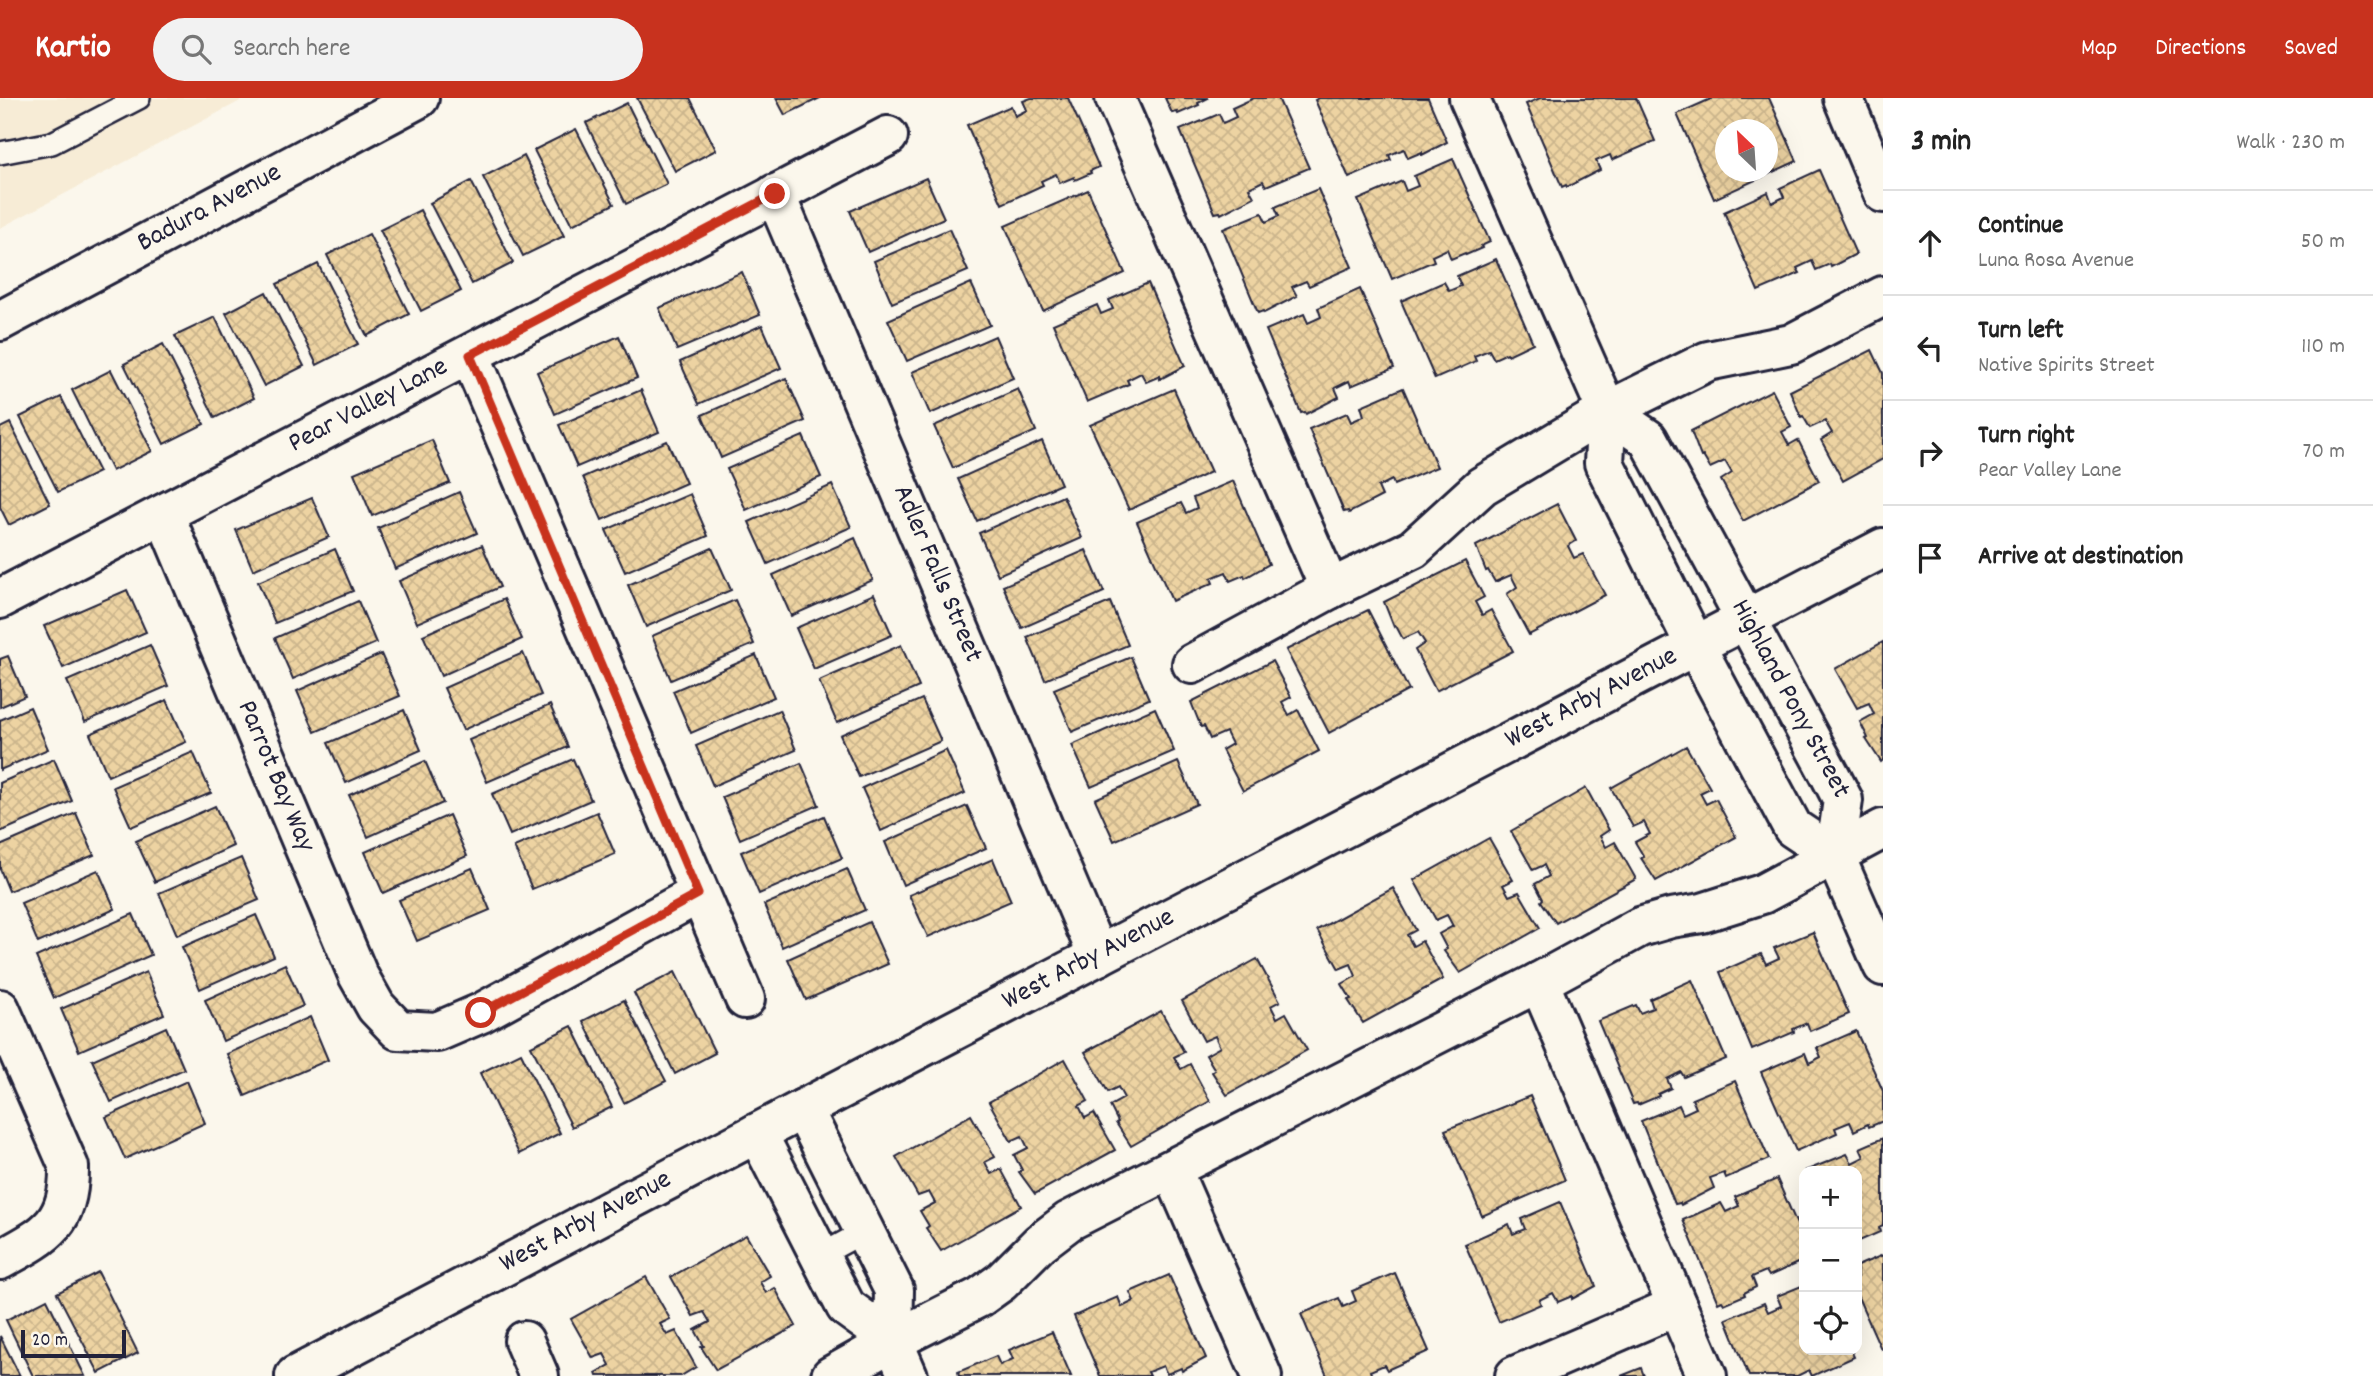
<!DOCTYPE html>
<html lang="en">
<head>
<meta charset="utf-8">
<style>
	:root { --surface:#fff; --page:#f2f2f2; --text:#222; --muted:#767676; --line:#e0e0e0; --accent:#c8321e }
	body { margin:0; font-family:Dekko,sans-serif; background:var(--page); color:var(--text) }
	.controls { position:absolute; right:21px; bottom:21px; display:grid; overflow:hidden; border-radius:14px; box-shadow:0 7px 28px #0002 }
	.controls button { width:63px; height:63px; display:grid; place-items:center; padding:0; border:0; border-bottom:2px solid var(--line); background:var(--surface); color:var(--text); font:35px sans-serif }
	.compass { position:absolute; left:1715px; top:21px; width:63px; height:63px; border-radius:50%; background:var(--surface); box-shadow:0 7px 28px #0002; rotate:335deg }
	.scale { position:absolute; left:21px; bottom:18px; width:105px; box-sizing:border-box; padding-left:7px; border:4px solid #22223b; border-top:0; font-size:19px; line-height:24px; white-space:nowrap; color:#22223b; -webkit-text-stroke:5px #fbf7ec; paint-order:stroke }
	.stop { position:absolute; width:21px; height:21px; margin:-16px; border:5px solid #c8321e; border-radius:50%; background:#fff }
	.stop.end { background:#c8321e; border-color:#fff; box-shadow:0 2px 7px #0008 }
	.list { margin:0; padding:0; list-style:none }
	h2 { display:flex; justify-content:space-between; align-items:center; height:91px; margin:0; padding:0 28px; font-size:30px }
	h2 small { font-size:23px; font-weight:400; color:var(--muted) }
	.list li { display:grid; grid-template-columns:46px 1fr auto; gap:21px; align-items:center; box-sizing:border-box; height:105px; padding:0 28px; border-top:2px solid var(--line) }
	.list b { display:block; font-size:26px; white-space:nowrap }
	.list p { margin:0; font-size:23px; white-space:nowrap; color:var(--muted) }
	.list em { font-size:23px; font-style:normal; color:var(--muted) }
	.icon { flex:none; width:38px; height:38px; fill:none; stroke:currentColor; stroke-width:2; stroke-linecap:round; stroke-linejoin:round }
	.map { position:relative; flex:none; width:1883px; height:1278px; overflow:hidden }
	header { display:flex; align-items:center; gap:42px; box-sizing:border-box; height:98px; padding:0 35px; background:var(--accent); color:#fff }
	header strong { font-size:33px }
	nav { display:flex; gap:38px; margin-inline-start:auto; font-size:24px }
	.search { width:490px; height:63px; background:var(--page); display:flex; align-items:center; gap:18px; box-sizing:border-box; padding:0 24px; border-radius:38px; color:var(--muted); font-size:26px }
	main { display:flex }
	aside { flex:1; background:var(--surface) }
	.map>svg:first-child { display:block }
</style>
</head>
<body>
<header>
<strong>Kartio</strong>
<div class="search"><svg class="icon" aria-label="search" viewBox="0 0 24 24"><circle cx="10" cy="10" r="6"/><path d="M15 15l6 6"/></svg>Search here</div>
<nav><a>Map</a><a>Directions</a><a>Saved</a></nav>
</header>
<main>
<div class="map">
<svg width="1883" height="1278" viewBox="0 0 1883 1278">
	<defs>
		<pattern id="building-cross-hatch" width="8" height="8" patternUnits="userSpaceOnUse" patternTransform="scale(1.75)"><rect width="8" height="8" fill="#edd3a2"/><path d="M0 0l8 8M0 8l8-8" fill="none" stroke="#cbb58c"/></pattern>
	</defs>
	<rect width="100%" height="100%" fill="#fbf7ec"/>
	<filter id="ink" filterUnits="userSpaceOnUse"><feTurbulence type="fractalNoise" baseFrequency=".0143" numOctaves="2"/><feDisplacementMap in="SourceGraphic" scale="14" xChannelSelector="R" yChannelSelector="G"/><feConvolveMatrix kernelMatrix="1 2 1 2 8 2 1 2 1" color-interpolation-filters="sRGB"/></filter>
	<g filter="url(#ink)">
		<!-- built -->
		<path fill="#f7ecd6" d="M0,0H246L0,130Z"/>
		<!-- building -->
		<g fill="url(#building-cross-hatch)" stroke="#22223b" stroke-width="2" fill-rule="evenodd">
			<path d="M637,0H690L716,52L675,73Z"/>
			<path d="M776,0H820L785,17Z"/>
			<path d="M1031,0H1068L1099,69L1090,73L1091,75L1075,82L1074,79L1060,85L1056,76L1041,83L1043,87L1002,106L967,27L1011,8L1015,18L1027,12L1023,3Z"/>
			<path d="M1165,0H1208L1198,5L1199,7L1178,16L1177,14L1172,15Z"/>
			<path d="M1254,0H1278L1309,70L1266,88L1263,83L1249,90L1254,99L1221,116L1220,114L1215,115L1180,32L1219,16L1223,25L1236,19L1232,10Z"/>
			<path d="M1319,0H1428L1447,44L1422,57V54L1408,60L1404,51L1389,57L1391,62L1349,80L1315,2Z"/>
			<path d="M1540,0H1636L1655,43L1612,62L1610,57L1596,63L1600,72L1567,89L1566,87L1562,89L1526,6Z"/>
			<path d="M1713,0H1769L1797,63L1714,101L1677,16ZM1726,32H1768V74H1726Z"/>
			<path d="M627,5L667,86L626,106L586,25Z"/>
			<path d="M576,31L614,106L572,127L534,52Z"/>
			<path d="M524,58L564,138L523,158L483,79Z"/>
			<path d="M1453,61L1490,144L1481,148L1482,150L1466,157L1465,155L1451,161L1447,151L1432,158L1434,163L1392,181L1358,102L1402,83L1406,93L1418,88L1414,78Z"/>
			<path d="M1819,72L1856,156L1831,169L1830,166L1816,172L1812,163L1797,170L1800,175L1758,193L1724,114L1768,94L1772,105L1784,99L1780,90Z"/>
			<path d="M926,80L944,120L868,154L850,113Z"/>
			<path d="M471,83L513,165L472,186L430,105Z"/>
			<path d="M1318,91L1352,169L1309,188L1306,183L1292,189L1297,198L1264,215L1263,213L1258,215L1223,131L1262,115L1266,124L1279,118L1275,109Z"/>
			<path d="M1088,92L1125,175L1043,213L1005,128Z"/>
			<path d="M420,112L461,193L421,213L380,132Z"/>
			<path d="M949,131L968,173L892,205L874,163Z"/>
			<path d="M369,136L409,216L367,238L327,157Z"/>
			<path d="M1496,161L1533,245L1508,257L1507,255L1494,261L1489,252L1474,258L1476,263L1435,281L1401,203L1444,184L1449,193L1461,188L1457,178Z"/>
			<path d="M318,166L358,246L317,267L277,186Z"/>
			<path d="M742,174L760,217L677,252L659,210Z"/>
			<path d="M971,185L990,227L907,263L888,222Z"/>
			<path d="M1148,185L1185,268L1160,281V278L1146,284L1141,275L1127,282L1129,286L1087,304L1053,226L1097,207L1101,216L1113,211L1109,202Z"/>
			<path d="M1360,191L1394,270L1351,288L1349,283L1335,290L1339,299L1306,316L1305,314L1301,315L1266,232L1304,216L1308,225L1321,219L1318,210Z"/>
			<path d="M266,194L304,268L264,288L226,215Z"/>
			<path d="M215,219L254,300L215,320L175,238Z"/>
			<path d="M762,227L781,270L699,306L680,264Z"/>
			<path d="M619,238L637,280L555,316L537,274Z"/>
			<path d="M995,238L1013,280L930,316L912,274Z"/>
			<path d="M163,246L204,326L164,346L124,266Z"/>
			<path d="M1872,252L1883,275V361L1843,383L1821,342L1832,335L1825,323L1810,330L1803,318L1801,319L1790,293Z"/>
			<path d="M111,272L152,353L112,373L72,292Z"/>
			<path d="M786,280L805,323L721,360L702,317Z"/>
			<path d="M1403,290L1437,369L1394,387L1392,382L1378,389L1382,398L1349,415L1348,413L1344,414L1309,331L1347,315L1351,324L1364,318L1361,308Z"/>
			<path d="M1018,291L1036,333L953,370L934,328Z"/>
			<path d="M1174,291L1211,374L1129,412L1090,327Z"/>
			<path d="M641,292L659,334L577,369L559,327Z"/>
			<path d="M1772,292L1791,329L1782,334L1789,347L1798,342L1819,383L1743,423L1721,382L1732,375L1725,363L1710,370L1703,358L1701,359L1691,333Z"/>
			<path d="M61,299L99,374L58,394L20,319Z"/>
			<path d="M10,325L50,406L9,427L0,409V330Z"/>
			<path d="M803,338L821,379L746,412L727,371Z"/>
			<path d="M432,342L450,385L372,418L354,375Z"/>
			<path d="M667,343L686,385L602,422L583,379Z"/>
			<path d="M1042,343L1061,386L977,423L958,381Z"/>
			<path d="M1233,383L1269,466L1245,480L1244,477L1230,483L1226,474L1211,480L1213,485L1172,503L1137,424L1181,405L1186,415L1197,410L1193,400Z"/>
			<path d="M832,387L851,429L768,466L749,424Z"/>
			<path d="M459,394L477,435L395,471L378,430Z"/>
			<path d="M690,396L708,438L625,474L606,432Z"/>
			<path d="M1063,398L1082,440L998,477L979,435Z"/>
			<path d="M312,400L329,439L253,472L236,432Z"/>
			<path d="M1557,406L1576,443L1568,448L1574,460L1583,456L1605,497L1529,537L1507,496L1517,489L1511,477L1495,484L1488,472L1486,473L1476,448Z"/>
			<path d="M855,440L873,482L791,518L773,477Z"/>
			<path d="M482,447L500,489L417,525L399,483Z"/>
			<path d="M712,450L731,492L646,529L628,487Z"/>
			<path d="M335,451L353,493L275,525L258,484Z"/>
			<path d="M1086,452L1104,494L1022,530L1003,488Z"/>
			<path d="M1465,463L1484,499L1475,504L1482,517L1491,512L1513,553L1436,593L1415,552L1425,545L1418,534L1403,541L1396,528L1394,529L1384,504Z"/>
			<path d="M127,492L146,534L63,570L44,528Z"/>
			<path d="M874,496L892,537L814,571L796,530Z"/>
			<path d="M504,501L522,541L441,578L423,537Z"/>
			<path d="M735,502L754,546L671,582L652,538Z"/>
			<path d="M358,503L376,545L293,581L275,540Z"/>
			<path d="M1110,504L1128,547L1045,582L1027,539Z"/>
			<path d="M1368,512L1409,592L1329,635L1286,552Z"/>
			<path d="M1883,544V662L1881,664L1866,641L1868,640L1860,624L1874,616L1869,605L1857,610L1835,571Z"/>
			<path d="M150,547L168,588L85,624L67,583Z"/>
			<path d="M901,547L919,589L837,625L819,583Z"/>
			<path d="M523,555L541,597L463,632L444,590Z"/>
			<path d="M381,556L400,598L315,634L297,593Z"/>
			<path d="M756,557L774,599L691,635L673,593Z"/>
			<path d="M8,558L25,598L0,609V561Z"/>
			<path d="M1131,559L1149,601L1072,634L1054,591Z"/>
			<path d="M1272,563L1291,599L1282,604L1289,617L1298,612L1319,653L1243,693L1222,652L1232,646L1226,634L1210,641L1204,628L1201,629L1191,604Z"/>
			<path d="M922,601L941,643L859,679L840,637Z"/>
			<path d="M167,602L186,644L108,678L90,636Z"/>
			<path d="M550,607L568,649L487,684L469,642Z"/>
			<path d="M30,609L48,651L0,672V622Z"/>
			<path d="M1155,610L1174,653L1091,689L1072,647Z"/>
			<path d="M404,612L421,652L346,685L328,645Z"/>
			<path d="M779,612L796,652L713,688L696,648Z"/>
			<path d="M1686,648L1710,690L1700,695L1706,706L1716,701L1736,739L1656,783L1641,760L1644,759L1635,744L1650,736L1644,724L1633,729L1611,690Z"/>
			<path d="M946,652L965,695L881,733L862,690Z"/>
			<path d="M193,654L211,695L131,729L113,689Z"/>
			<path d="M54,661L72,703L0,734V685Z"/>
			<path d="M573,661L591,702L510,737L492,696Z"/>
			<path d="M425,663L443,705L368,739L349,697Z"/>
			<path d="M1178,664L1197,706L1114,743L1095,701Z"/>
			<path d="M801,665L819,707L740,741L722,699Z"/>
			<path d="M1586,690L1609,732L1600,738L1606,749L1615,744L1636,781L1556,825L1541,803L1543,801L1535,786L1549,778L1544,767L1533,772L1511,733Z"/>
			<path d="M215,708L233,748L155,784L136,743Z"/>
			<path d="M967,708L986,750L903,787L885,744Z"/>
			<path d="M597,714L615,756L532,791L514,749Z"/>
			<path d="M76,715L94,757L9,793L0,771V748Z"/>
			<path d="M449,717L467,758L383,795L365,754Z"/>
			<path d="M824,718L842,760L759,796L741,754Z"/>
			<path d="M1489,740L1513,782L1503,787L1509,798L1519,794L1540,830L1460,875L1444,853L1447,851L1439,836L1453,828L1447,817L1436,822L1414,782Z"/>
			<path d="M241,760L259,802L177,837L159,795Z"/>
			<path d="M993,761L1011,803L928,839L909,797Z"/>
			<path d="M472,770L490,812L417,843L399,802Z"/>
			<path d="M847,771L865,812L782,849L764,807Z"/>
			<path d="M98,772L115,811L38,845L21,805Z"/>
			<path d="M1393,790L1416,832L1407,837L1413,848L1422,843L1443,881L1363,925L1348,902L1351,901L1342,886L1356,878L1351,866L1339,871L1317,832Z"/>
			<path d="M133,816L151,857L54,900L36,859Z"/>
			<path d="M256,817L274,858L200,891L182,849Z"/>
			<path d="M869,824L888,866L806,902L788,861Z"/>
			<path d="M1813,834L1849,916L1810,933L1807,925L1793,931L1794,934L1752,952L1720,874L1761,856L1766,866L1779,860L1774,850Z"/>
			<path d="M1257,861L1280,903L1271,908L1277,920L1286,915L1307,952L1227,997L1212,974L1215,972L1206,957L1220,949L1215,938L1204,943L1182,903Z"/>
			<path d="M285,866L303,908L223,943L205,902Z"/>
			<path d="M146,874L164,916L79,953L61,911Z"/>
			<path d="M675,874L715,955L675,976L634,895Z"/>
			<path d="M1692,882L1726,961L1684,979L1681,974L1667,981L1671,990L1658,996L1659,998L1638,1007L1637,1005L1633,1006L1598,923L1636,907L1640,915L1653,910L1650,901Z"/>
			<path d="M624,902L666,983L624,1005L583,923Z"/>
			<path d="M1161,913L1184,954L1174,959L1181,971L1190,966L1210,1003L1131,1048L1116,1025L1118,1024L1110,1008L1124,1000L1118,989L1108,994L1085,954Z"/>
			<path d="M310,919L328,962L245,998L227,956Z"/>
			<path d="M572,928L612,1009L572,1029L531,948Z"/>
			<path d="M166,929L184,971L111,1004L92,962Z"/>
			<path d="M1856,933L1883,993V1023L1869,1029L1868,1026L1854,1033L1850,1024L1835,1030L1837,1035L1796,1053L1761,974L1805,955L1809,965L1821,959L1817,950Z"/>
			<path d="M521,955L560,1035L519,1056L480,975Z"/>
			<path d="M1065,961L1088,1003L1079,1008L1085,1020L1094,1015L1115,1052L1035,1096L1019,1074L1022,1072L1014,1057L1028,1050L1022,1038L1011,1043L989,1004Z"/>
			<path d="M187,983L205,1025L125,1061L106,1019Z"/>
			<path d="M1735,983L1769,1061L1726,1080L1724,1075L1710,1080L1714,1090L1681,1107L1680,1105L1675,1106L1641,1023L1679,1007L1683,1016L1696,1010L1692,1001Z"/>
			<path d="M1530,998L1565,1082L1482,1118L1445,1032Z"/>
			<path d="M971,1017L995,1059L985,1064L991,1076L1001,1071L1021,1108L941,1153L926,1130L929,1128L920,1113L935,1105L929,1094L918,1098L896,1059Z"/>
			<path d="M1883,1040V1128L1879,1130L1880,1134L1857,1144V1073H1805L1847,1056L1852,1065L1864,1059L1860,1050Z"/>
			<path d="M1777,1081L1804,1142V1162L1769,1178L1766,1173L1752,1179L1756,1189L1744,1195L1745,1197L1724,1206L1722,1203L1718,1205L1683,1122L1721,1105L1726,1114L1739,1108L1735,1099Z"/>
			<path d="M1560,1104L1596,1188L1572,1201V1198L1558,1204L1553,1195L1539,1202L1541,1206L1499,1224L1465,1146L1509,1126L1513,1136L1525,1131L1521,1121Z"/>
			<path d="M746,1137L770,1178L760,1184L766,1195L775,1190L796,1228L716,1272L701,1249L704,1248L695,1232L710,1224L704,1214L693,1218L671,1179Z"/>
			<path d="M1883,1157V1250L1881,1251L1857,1197V1168Z"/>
			<path d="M98,1174L138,1255L99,1275L57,1195Z"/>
			<path d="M1395,1175L1429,1253L1387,1272L1384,1267L1370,1273L1372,1278H1327L1301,1216L1339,1200L1343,1209L1356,1203L1352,1193Z"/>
			<path d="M1169,1177L1206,1260L1182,1273L1181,1270L1167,1276L1163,1268L1148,1274L1150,1278H1100L1074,1218L1118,1199L1122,1209L1134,1203L1130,1194Z"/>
			<path d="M646,1179L670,1221L660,1226L667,1237L676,1233L696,1269L681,1278H597L596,1275L610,1267L604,1256L593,1260L571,1221Z"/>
			<path d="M1804,1187V1252H1851L1854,1259L1812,1278L1809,1272L1797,1278H1749L1726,1221L1764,1205L1768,1214L1781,1208L1777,1198Z"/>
			<path d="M47,1201L85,1278H33L6,1222Z"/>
			<path d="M1052,1234L1071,1278H959L958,1274L996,1258L1000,1267L1013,1261L1009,1252Z"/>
			<path d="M0,1238L20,1278H0Z"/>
			<path d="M1641,1270L1644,1278H1621Z"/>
		</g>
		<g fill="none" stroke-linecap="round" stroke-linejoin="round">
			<defs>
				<g id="service">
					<path d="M0,55L52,45L139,0"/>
					<path d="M819,1158L865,1133"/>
				</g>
				<g id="minor">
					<path d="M1115,0L1330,491"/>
					<path d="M1469,0L1607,313L1604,365L1696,549L1793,730L1835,758"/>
					<path d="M1843,0L1883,95"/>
					<path id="s1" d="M775,96L1098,858"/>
					<path d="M470,257L745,901"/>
					<path id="s2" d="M1607,313L1648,341L1830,677L1843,702L1835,758"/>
					<path id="s3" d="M164,416L358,877L376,909L398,932L437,934L481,915L698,796"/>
					<path id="s4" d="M0,501L888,38"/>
					<path d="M1192,566L1330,491L1413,451L1482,388L1607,313L1708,263L1791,246L1883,198"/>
					<path d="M1835,758L1883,868"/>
					<path d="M1539,884L1707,1278"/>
					<path d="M0,911L69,1069C70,1126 46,1137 0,1162"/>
					<path d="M803,1011L894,1192L893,1243L908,1278"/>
					<path d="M757,1035L846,1209L893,1243"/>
					<path d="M1172,1072L1262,1278"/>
					<path d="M524,1243L539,1278"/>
					<path id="s5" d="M295,1278L803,1011L1883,450"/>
					<path d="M831,1278L893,1243L980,1199L1001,1184L1040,1145L1069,1123L1539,884L1640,829L1671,820L1702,815L1762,796L1883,731"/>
					<path d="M1515,1278L1677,1208"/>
				</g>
				<g id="secondary">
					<path id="s6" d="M0,223L419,0"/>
				</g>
			</defs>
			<!-- service casing -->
			<use href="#service" stroke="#22223b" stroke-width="26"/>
			<!-- minor casing -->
			<use href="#minor" stroke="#22223b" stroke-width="44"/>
			<!-- secondary casing -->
			<use href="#secondary" stroke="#22223b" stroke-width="44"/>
			<!-- service -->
			<use href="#service" stroke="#fbf7ec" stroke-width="21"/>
			<!-- minor -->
			<use href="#minor" stroke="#fbf7ec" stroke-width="38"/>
			<!-- secondary -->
			<use href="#secondary" stroke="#fbf7ec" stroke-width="38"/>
		</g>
	</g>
	<g fill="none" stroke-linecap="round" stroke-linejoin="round" filter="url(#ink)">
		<!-- route -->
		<path stroke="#c8321e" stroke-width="9" d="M481,915L698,796L470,257L775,96"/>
	</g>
	<g text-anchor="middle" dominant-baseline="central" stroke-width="5" stroke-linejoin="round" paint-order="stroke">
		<!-- street labels -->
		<g font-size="28" fill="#22223b" stroke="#fbf7ec">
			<text stroke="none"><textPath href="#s6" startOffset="238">Badura Avenue</textPath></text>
			<text stroke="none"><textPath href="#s4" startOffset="416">Pear Valley Lane</textPath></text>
			<text stroke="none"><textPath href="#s1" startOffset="413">Adler Falls Street</textPath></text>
			<text stroke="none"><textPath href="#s5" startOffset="1463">West Arby Avenue</textPath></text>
			<text stroke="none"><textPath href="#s2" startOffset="346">Highland Pony Street</textPath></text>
			<text stroke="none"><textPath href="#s3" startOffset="285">Parrot Bay Way</textPath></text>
			<text stroke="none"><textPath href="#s5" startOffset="896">West Arby Avenue</textPath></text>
			<text stroke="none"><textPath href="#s5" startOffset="329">West Arby Avenue</textPath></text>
		</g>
	</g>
</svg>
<div class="controls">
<button>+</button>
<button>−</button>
<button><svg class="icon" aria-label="locate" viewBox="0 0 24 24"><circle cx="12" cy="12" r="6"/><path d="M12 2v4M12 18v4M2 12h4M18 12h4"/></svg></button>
</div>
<svg class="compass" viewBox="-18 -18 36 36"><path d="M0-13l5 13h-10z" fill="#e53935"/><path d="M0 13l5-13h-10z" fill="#767676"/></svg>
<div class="scale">20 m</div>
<div class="stop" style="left:481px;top:915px"></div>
<div class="stop end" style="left:775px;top:96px"></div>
</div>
<aside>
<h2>3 min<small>Walk · 230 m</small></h2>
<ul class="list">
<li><svg class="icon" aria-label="ahead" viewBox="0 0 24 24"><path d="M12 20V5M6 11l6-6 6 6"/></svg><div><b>Continue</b><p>Luna Rosa Avenue</p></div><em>50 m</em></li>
<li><svg class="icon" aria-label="left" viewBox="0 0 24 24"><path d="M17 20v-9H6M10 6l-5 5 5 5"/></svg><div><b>Turn left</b><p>Native Spirits Street</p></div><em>110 m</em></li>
<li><svg class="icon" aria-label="right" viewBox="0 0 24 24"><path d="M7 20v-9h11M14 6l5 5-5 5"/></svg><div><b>Turn right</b><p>Pear Valley Lane</p></div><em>70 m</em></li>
<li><svg class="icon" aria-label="arrive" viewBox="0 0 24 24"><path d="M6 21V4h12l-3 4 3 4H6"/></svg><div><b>Arrive at destination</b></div></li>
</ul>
</aside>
</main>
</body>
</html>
